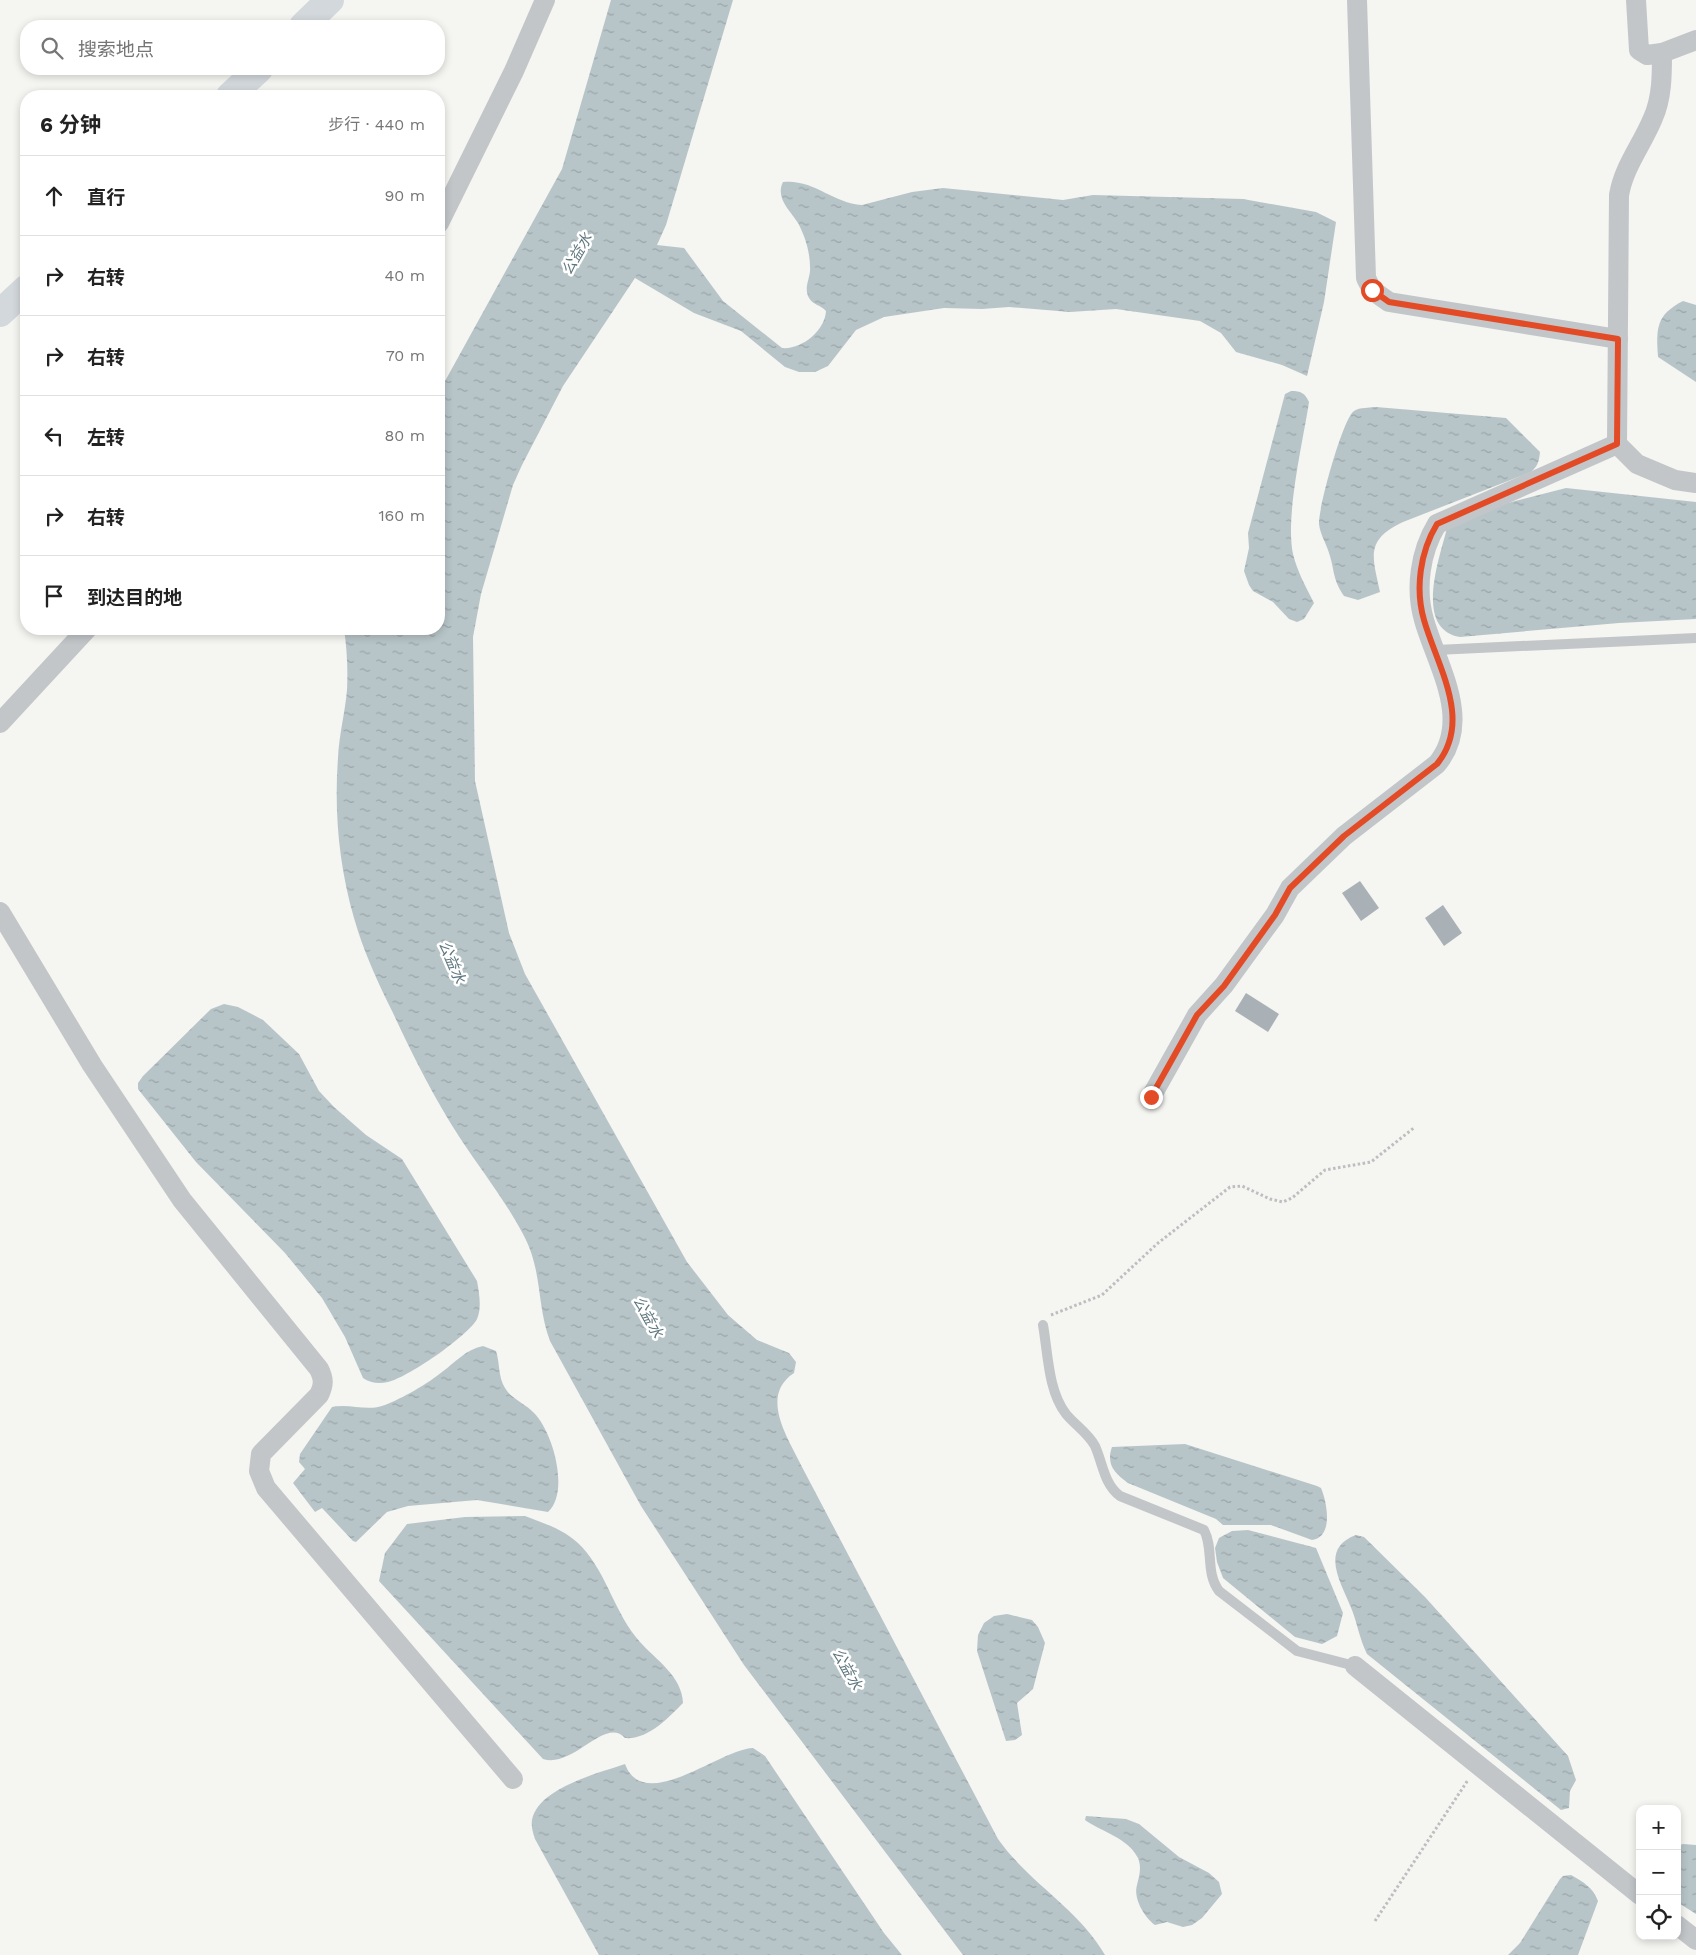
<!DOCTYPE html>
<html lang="zh">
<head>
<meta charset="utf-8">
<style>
	:root { --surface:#fff; --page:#f6f6f6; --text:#222; --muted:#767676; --line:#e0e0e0 }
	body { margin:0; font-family:"Work Sans","Noto Sans SC",sans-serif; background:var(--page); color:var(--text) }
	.controls { position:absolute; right:15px; bottom:15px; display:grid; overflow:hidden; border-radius:10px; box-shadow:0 2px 8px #0003 }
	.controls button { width:45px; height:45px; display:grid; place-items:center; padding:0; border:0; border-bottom:1px solid var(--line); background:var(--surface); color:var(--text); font:25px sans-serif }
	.stop { position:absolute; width:15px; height:15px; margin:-11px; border:4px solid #e24b25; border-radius:50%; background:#fff }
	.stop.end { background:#e24b25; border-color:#fff; box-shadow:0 1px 5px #0008 }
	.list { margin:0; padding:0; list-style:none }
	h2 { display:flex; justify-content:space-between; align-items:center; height:65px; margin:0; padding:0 20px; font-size:21px }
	h2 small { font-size:16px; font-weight:400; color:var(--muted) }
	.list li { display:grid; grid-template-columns:32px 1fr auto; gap:15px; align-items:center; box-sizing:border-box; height:80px; padding:0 20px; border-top:1px solid var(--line) }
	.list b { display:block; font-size:19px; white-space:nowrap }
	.list em { font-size:16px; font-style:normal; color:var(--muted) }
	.icon { flex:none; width:28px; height:28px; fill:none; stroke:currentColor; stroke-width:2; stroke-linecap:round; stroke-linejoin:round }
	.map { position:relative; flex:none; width:1696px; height:1955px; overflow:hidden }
	.search { position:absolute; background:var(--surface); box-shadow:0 2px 8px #0003; left:20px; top:20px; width:425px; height:55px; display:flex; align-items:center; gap:12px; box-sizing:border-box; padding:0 18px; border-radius:20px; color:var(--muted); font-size:19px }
	.panel { position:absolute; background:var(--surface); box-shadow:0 2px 8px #0003; left:20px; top:90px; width:425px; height:545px; border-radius:20px }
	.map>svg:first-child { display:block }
</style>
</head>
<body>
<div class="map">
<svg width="1696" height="1955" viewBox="0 0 1696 1955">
	<defs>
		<pattern id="water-ripples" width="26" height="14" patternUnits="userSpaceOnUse" patternTransform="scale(1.25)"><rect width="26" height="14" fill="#b8c5c8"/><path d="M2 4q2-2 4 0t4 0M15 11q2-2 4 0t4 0" fill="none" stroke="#99a5a8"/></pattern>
	</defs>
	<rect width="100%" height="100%" fill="#f5f5f1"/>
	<!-- water -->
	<g fill="url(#water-ripples)">
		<path d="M611,0H733L666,225L657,245L684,248L723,301L782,348C801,350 825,331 826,311C821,305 813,305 809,298C803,287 811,278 810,267C810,252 805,236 798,223C790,210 775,198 783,182C814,179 832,203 862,205L912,192L943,188L1063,200L1093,195L1243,199L1316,212L1336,222L1324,302L1307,376L1282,365L1236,352L1221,333L1200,321L1116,309L1070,312L1009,307L982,309L944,308L884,317L856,330L828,366L815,372H799L785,367L741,331L694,313L635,278L563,386L522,465L513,485L481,594L473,637L475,781L509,933L525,974L687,1262L728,1315L757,1340L789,1353L796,1362L794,1373C759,1396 788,1438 802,1467L998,1839C1029,1883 1078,1908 1105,1955H963L744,1665L641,1506L550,1341C536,1303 543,1271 523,1234C505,1200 481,1170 460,1138C434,1098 413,1056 393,1013C378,983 363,950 354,918C339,866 334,812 338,758C339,735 345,713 347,690C348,670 347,649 344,629H439V392L562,169Z"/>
		<path d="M1683,301L1696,305V382L1658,357C1656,328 1656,315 1683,301Z"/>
		<path d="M1291,391C1301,391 1305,393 1309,402C1303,442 1285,516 1293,554C1297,571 1306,587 1314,603L1304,619L1297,622L1289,619L1273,602L1253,591L1249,585L1244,571L1249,548L1248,533L1285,394Z"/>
		<path d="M1376,407L1506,418L1540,452C1539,461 1538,466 1531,472L1403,522C1364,540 1373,558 1380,592L1358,600L1344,596C1332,578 1335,571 1329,553C1326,543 1320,534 1319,524C1318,509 1343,418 1354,411C1360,407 1369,408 1376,407Z"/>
		<path d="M1566,488L1696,502V619L1619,623L1460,637C1413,629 1440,557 1447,528L1473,512Z"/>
		<path d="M224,1004L238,1007L263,1020L299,1054L319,1091L334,1107L366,1135L402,1159L477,1281C479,1292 482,1308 477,1319C468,1336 407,1378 388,1382C379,1384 370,1383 363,1378L345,1337L322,1298L285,1253L196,1162L138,1089V1083L143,1076L211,1009Z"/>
		<path d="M483,1346L496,1351C500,1363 498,1377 505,1388C511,1399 526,1404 534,1413C553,1432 570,1492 548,1512L477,1500L408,1506L387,1512L356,1542L353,1541L322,1508L315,1512L293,1483L305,1469L299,1462L300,1454L332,1407C350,1403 367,1412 385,1405C401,1399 429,1383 442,1372C457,1361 465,1350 483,1346Z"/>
		<path d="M1185,1444L1317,1486L1321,1488C1327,1502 1334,1537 1312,1540L1271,1525H1223L1216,1519L1128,1483C1114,1473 1106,1464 1112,1447Z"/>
		<path d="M525,1516C546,1524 566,1530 582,1547C607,1574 615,1614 640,1642C656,1660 682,1676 683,1703C668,1718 648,1740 625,1738C605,1716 573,1769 543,1759L379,1581L385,1553L407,1524L465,1517Z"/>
		<path d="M1248,1530L1316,1548L1343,1613L1337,1636L1322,1644L1295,1637L1223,1578L1217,1562L1215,1548L1219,1538L1232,1531Z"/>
		<path d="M1356,1535L1364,1537L1425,1597L1568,1756L1576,1780L1570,1791L1569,1808L1561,1810L1367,1654C1359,1637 1358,1626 1352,1610C1342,1584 1318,1549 1356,1535Z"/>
		<path d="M1007,1614L1032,1620L1038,1627L1045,1643L1033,1689L1017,1703L1022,1735L1015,1740L1006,1741L977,1651L978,1635L984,1623L994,1616Z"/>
		<path d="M753,1748L765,1756L884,1933L902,1955H599L535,1839C533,1833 531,1826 532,1820C538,1788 599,1773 625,1764C644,1815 720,1749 753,1748Z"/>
		<path d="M1086,1816L1126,1819L1139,1824L1179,1857L1209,1873L1219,1882L1222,1894L1202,1918L1192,1925L1183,1927L1167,1922L1155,1925C1144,1917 1133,1898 1137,1885C1139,1876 1142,1868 1138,1858C1128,1838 1102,1832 1085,1820Z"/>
		<path d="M1683,1844L1696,1845V1914L1677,1902V1846Z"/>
		<path d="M1571,1875C1583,1882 1593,1887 1598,1901L1578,1955H1508L1520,1943L1560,1879L1563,1876Z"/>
	</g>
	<!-- building -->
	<g fill="#aab1b6">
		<path d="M1360,881L1379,908L1361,921L1342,893Z"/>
		<path d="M1443,905L1462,933L1444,946L1425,918Z"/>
		<path d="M1246,993L1279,1014L1268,1032L1235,1011Z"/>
	</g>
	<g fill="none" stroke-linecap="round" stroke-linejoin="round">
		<!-- path -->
		<g stroke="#bcbec0" stroke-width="3" stroke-dasharray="2.5 2.5" stroke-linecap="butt">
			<path d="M1051,1315L1102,1295L1158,1243L1230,1187L1242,1186L1270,1199L1283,1202L1292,1198L1325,1170L1371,1162L1415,1127"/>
			<path d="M1375,1921L1468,1780"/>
		</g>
		<!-- lane -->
		<g stroke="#c2c6c9" stroke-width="10">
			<path d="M1436,650L1696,638"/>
			<path d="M1043,1325C1048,1353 1048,1391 1066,1414C1075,1425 1088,1433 1095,1446C1103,1464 1104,1484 1120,1496L1204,1530C1214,1549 1205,1572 1219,1591L1297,1651L1355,1666"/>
		</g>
		<!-- street -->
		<g stroke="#c2c6c9" stroke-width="20">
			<path d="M1357,0L1366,278L1372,290L1389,302L1618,339"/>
			<path d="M1636,0L1639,50L1647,55L1662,53C1662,75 1662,98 1653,118C1642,145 1624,166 1619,195L1617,444L1637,464L1675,480L1696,483"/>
			<path d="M1662,53L1696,40"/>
			<path d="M439,223L514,71L545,0"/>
			<path d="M0,723L87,629"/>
			<path d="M0,912L92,1065L182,1200L319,1369C324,1379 324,1385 319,1395L261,1454L259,1471L266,1488L513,1779"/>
			<path d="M1151,1097L1197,1015L1224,985L1275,915L1290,888L1344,836L1437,764C1473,720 1437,666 1424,620C1415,589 1420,552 1437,524L1617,444"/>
			<path d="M1355,1666L1640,1895"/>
			<path d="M1677,1925L1696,1940"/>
		</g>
		<!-- highway -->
		<g stroke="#d3d8dc" stroke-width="28">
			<path d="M303,26L330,0"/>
			<path d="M230,96L259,69"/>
			<path d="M0,313L26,289"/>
		</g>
	</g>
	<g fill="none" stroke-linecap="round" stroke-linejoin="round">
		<!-- route -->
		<path stroke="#e24b25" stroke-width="6" d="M1151,1097L1197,1015L1224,986L1275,915L1290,888L1344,836L1437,764C1473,720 1437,666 1424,620C1415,589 1420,552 1437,524L1617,444L1618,339L1389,302L1372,290"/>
	</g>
	<g text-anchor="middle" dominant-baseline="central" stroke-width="5" stroke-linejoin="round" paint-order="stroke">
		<!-- water labels -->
		<g font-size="15" font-style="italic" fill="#5f777f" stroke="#fff">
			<text transform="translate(577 254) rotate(-60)">公益水</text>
			<text transform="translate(452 962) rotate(67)">公益水</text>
			<text transform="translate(648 1317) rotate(61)">公益水</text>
			<text transform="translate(847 1669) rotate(61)">公益水</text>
		</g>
	</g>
</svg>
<div class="controls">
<button>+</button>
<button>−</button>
<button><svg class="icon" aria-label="locate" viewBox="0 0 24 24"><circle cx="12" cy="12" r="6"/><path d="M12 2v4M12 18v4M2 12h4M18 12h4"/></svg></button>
</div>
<div class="stop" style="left:1372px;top:290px"></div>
<div class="stop end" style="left:1151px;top:1097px"></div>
<div class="search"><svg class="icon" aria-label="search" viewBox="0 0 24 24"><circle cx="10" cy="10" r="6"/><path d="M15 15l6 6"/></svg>搜索地点</div>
<section class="panel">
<h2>6 分钟<small>步行 · 440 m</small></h2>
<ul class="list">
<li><svg class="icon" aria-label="ahead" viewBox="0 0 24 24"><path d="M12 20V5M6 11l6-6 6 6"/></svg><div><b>直行</b></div><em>90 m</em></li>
<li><svg class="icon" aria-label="right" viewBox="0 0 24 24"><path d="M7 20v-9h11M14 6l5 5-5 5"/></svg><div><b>右转</b></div><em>40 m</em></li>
<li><svg class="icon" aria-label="right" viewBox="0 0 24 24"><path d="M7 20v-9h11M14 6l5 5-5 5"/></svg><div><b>右转</b></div><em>70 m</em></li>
<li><svg class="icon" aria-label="left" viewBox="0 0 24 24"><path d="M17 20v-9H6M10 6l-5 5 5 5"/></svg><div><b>左转</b></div><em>80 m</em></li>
<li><svg class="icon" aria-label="right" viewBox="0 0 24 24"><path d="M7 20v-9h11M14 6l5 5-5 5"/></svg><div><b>右转</b></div><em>160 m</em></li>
<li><svg class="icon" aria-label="arrive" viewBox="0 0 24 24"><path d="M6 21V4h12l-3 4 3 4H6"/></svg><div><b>到达目的地</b></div></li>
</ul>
</section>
</div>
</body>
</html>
